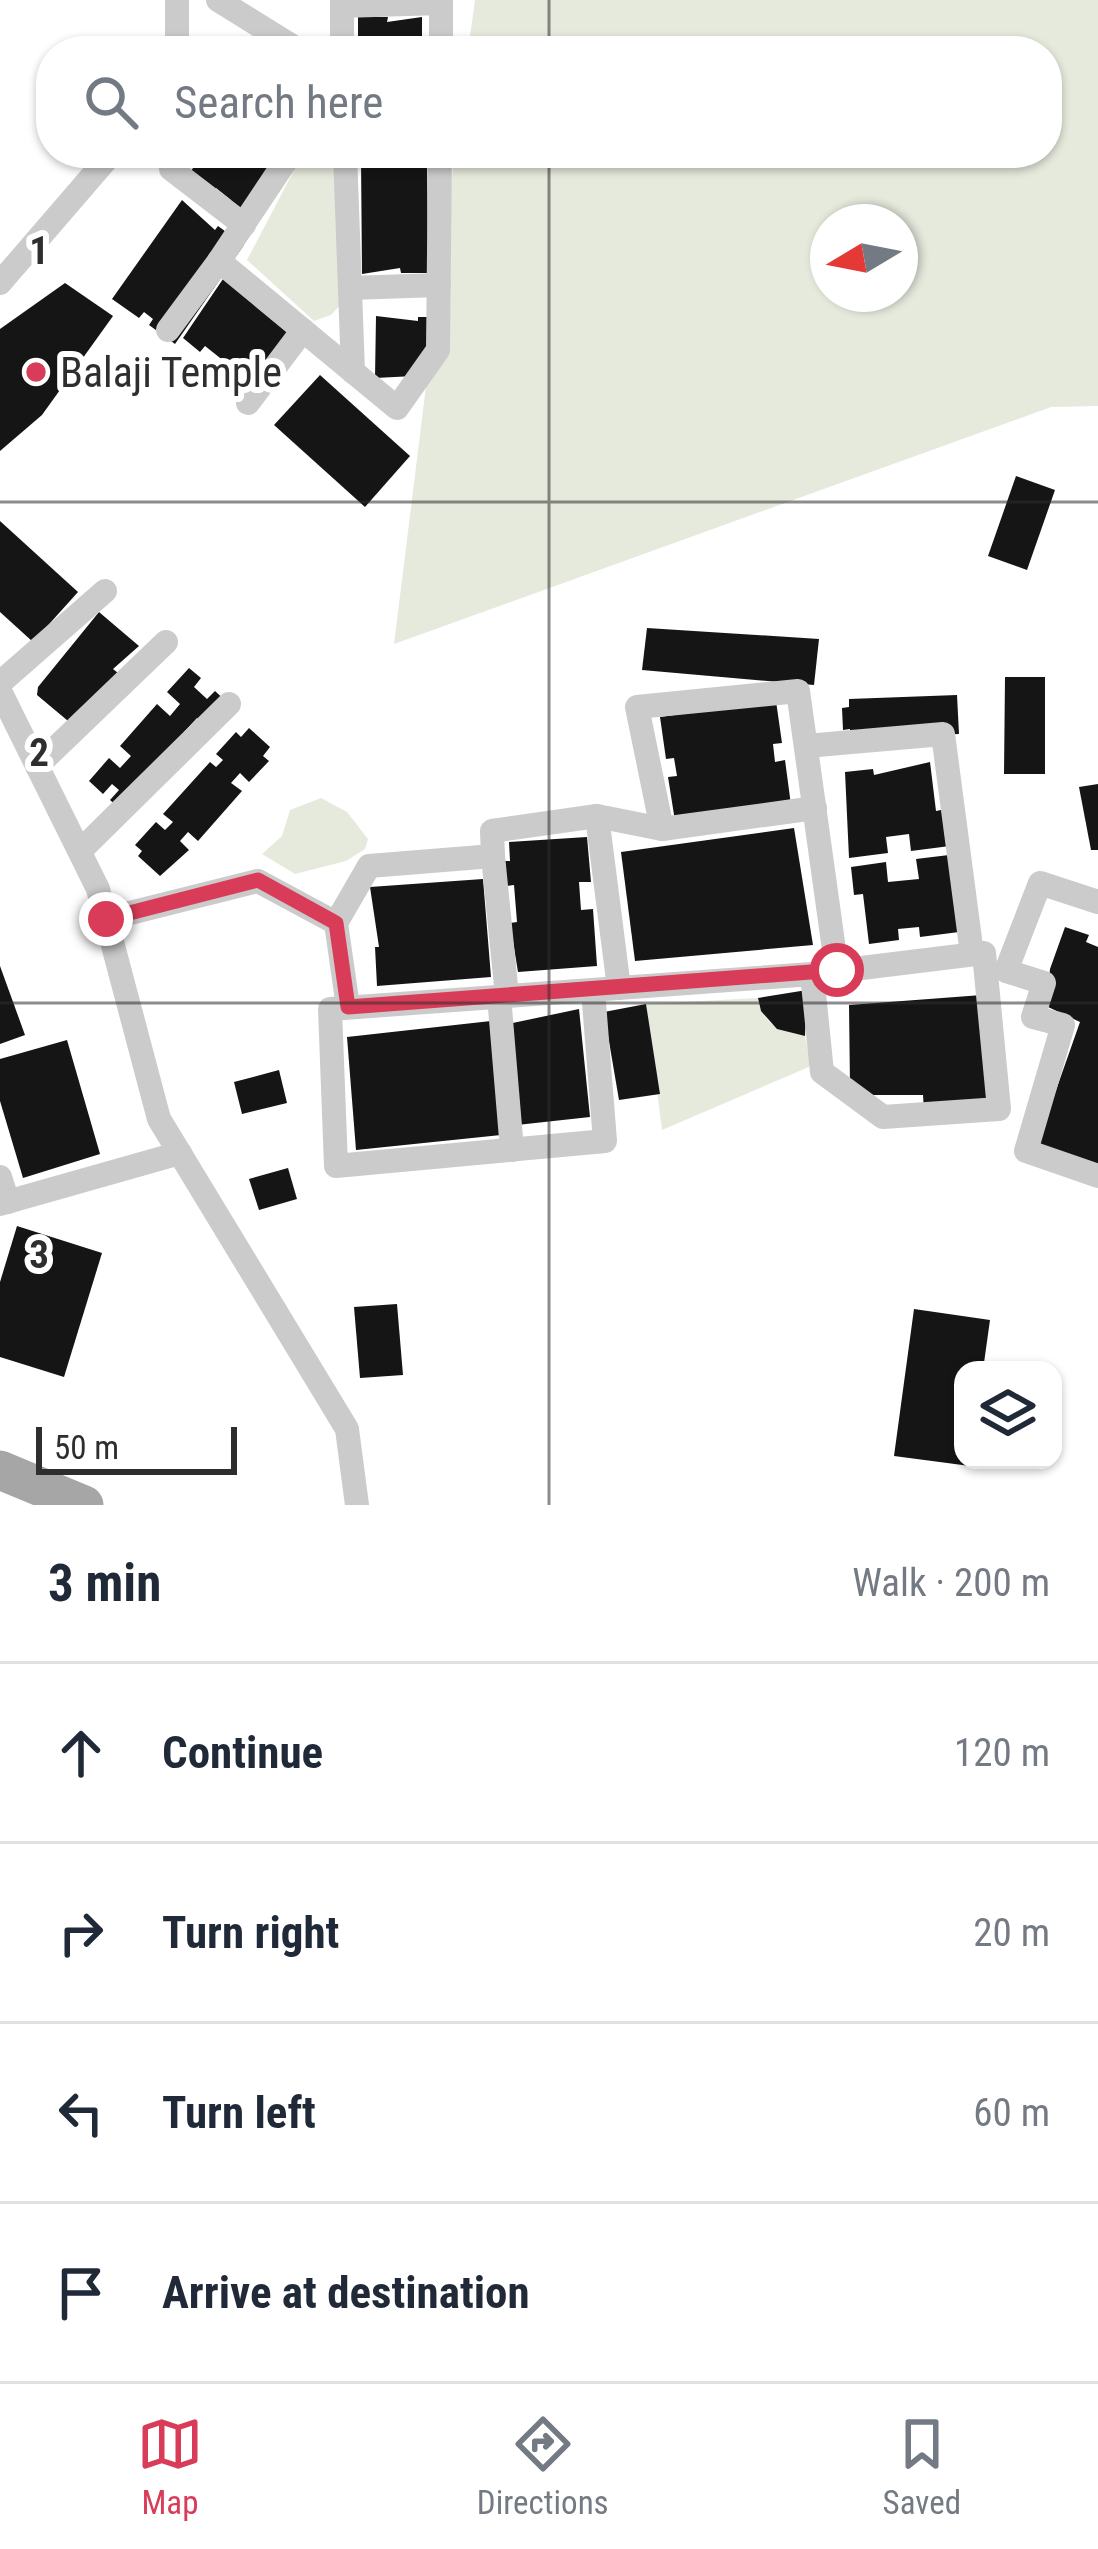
<!DOCTYPE html>
<html lang="en">
<head>
<meta charset="utf-8">
<style>
	:root { --surface:#fff; --page:#f2f2f3; --text:#1f2937; --muted:#747a83; --line:#e0e1e3; --accent:#d93c58 }
	body { margin:0; font-family:"Roboto Condensed",sans-serif; background:var(--page); color:var(--text) }
	.controls { position:absolute; right:36px; bottom:36px; display:grid; overflow:hidden; border-radius:24px; box-shadow:0 3px 9px #0004 }
	.controls button { width:108px; height:108px; display:grid; place-items:center; padding:0; border:0; border-bottom:3px solid var(--line); background:var(--surface); color:var(--text); font:60px sans-serif }
	.compass { position:absolute; left:810px; top:204px; width:108px; height:108px; border-radius:50%; background:var(--surface); box-shadow:0 3px 9px #0004; rotate:260deg }
	.scale { position:absolute; left:36px; bottom:30px; width:201px; box-sizing:border-box; padding-left:12px; border:6px solid #2e2e2e; border-top:0; font-size:33px; line-height:42px; white-space:nowrap; color:#2e2e2e; -webkit-text-stroke:9px #fff; paint-order:stroke }
	.stop { position:absolute; width:36px; height:36px; margin:-27px; border:9px solid #d93c58; border-radius:50%; background:#fff }
	.stop.end { background:#d93c58; border-color:#fff; box-shadow:0 3px 12px #0008 }
	.list { margin:0; padding:0; list-style:none }
	h2 { display:flex; justify-content:space-between; align-items:center; height:156px; margin:0; padding:0 48px; font-size:51px }
	h2 small { font-size:39px; font-weight:400; color:var(--muted) }
	.list li { display:grid; grid-template-columns:78px 1fr auto; gap:36px; align-items:center; box-sizing:border-box; height:180px; padding:0 48px; border-top:3px solid var(--line) }
	.list b { display:block; font-size:45px; white-space:nowrap }
	.list em { font-size:39px; font-style:normal; color:var(--muted) }
	.icon { flex:none; width:66px; height:66px; fill:none; stroke:currentColor; stroke-width:2; stroke-linecap:round; stroke-linejoin:round }
	.map { position:relative; flex:none; width:1098px; height:1505px; overflow:hidden }
	.search { position:absolute; background:var(--surface); box-shadow:0 3px 9px #0004; left:36px; right:36px; top:36px; height:132px; display:flex; align-items:center; gap:30px; box-sizing:border-box; padding:0 42px; border-radius:48px; color:var(--muted); font-size:45px }
	.sheet { height:876px; background:var(--surface) }
	nav { display:flex; justify-content:space-around; align-items:center; box-sizing:border-box; height:168px; border-top:3px solid var(--line); background:var(--surface); font-size:33px; color:var(--muted) }
	nav a { display:grid; justify-items:center; gap:6px }
	nav .on { color:var(--accent) }
	.map>svg:first-child { display:block }
</style>
</head>
<body>
<div class="map">
<svg width="1098" height="1505" viewBox="0 0 1098 1505">
	<rect width="100%" height="100%" fill="#fff"/>
	<!-- green -->
	<g fill="#e6eadd" fill-rule="evenodd">
		<path d="M475,0H1098V406L1051,407L394,644L455,153H1047V51H468ZM828,222H900V294H828Z"/>
		<path d="M303,153H334L344,301L331,315L314,321L247,260Z"/>
		<path d="M321,798L347,812L368,839L365,849L346,861L295,874L262,854L282,836L290,810Z"/>
		<path d="M758,998C763,1026 780,1030 805,1036L811,1066L662,1130L646,1004Z"/>
	</g>
	<!-- building -->
	<g fill="#151515">
		<path d="M358,17H388L387,22L422,17V51H358Z"/>
		<path d="M205,153H247L257,161L263,153H299L244,223L225,208L231,200L216,188L210,196L186,177Z"/>
		<path d="M391,157V163L427,157L428,273H401L400,268L362,274L361,158Z"/>
		<path d="M182,200L215,230L218,226L244,245L175,344L149,325L153,319L144,312L139,318L112,299Z"/>
		<path d="M223,279L294,338L250,392L234,379L239,373L205,346L200,352L183,338Z"/>
		<path d="M65,283L113,316L42,415L0,451V329Z"/>
		<path d="M376,316L418,321V317H439L434,375L375,378Z"/>
		<path d="M320,375L410,456L365,507L274,425Z"/>
		<path d="M1016,476L1055,490L1027,570L988,556Z"/>
		<path d="M0,521L78,592L33,642L0,612Z"/>
		<path d="M99,612L139,646L113,669L118,673L74,726L37,695L38,687Z"/>
		<path d="M647,628L819,639L814,685L642,670Z"/>
		<path d="M189,668L201,678L194,687L207,699L215,691L229,704L208,728L197,718L185,731L129,817L110,800L119,790L112,784L103,794L89,781L109,758L120,768L131,756L120,746L157,704L170,716L180,704L167,692Z"/>
		<path d="M1005,677H1045V774H1004Z"/>
		<path d="M957,695L959,734L850,738V729L843,730L842,708L849,707V699Z"/>
		<path d="M776,701L782,743L773,744L775,762L785,760L791,805L675,821L668,777L677,776L674,758L666,759L660,717Z"/>
		<path d="M249,728L270,747L263,756L269,761L249,782L240,773L231,783L242,791L198,841L188,832L180,841L189,850L160,876L138,856L142,851L135,845L156,822L165,830L173,822L163,814L210,762L216,767L223,760L216,754L236,732L241,737Z"/>
		<path d="M930,762L936,811L946,809L950,846L911,851L909,834L886,837L888,853L849,858L845,772L873,769L874,775Z"/>
		<path d="M1098,784V850H1091L1079,787Z"/>
		<path d="M794,828L813,945L635,961L621,852Z"/>
		<path d="M587,837L591,882H579L581,910L593,909L597,966L518,972L510,923L517,922L514,885L507,886L505,861H510L509,842Z"/>
		<path d="M949,855L959,932L920,937L919,927L898,929L899,940L869,944L863,894L854,895L851,867L886,862L888,882L919,879L916,859Z"/>
		<path d="M483,879L491,977L377,986L375,947H379L370,887Z"/>
		<path d="M1065,927L1089,935L1086,942L1098,947V1164L1036,1147L1080,1022L1046,1006L1050,969Z"/>
		<path d="M0,966L25,1035L0,1044Z"/>
		<path d="M807,990L805,1036L777,1029L761,1011L758,998Z"/>
		<path d="M982,995L990,1107L924,1111L923,1095H857L850,1086L849,1005Z"/>
		<path d="M646,1004L660,1094L619,1100L604,1012Z"/>
		<path d="M579,1009L590,1117L517,1125L508,1024Z"/>
		<path d="M491,1021L501,1135L356,1150L347,1037Z"/>
		<path d="M67,1040L100,1154L23,1178L0,1101V1059Z"/>
		<path d="M279,1070L287,1103L242,1114L234,1082Z"/>
		<path d="M288,1168L297,1199L259,1210L249,1179Z"/>
		<path d="M17,1226L102,1253L64,1377L0,1357V1282Z"/>
		<path d="M397,1304L403,1375L360,1378L354,1307Z"/>
		<path d="M914,1309L990,1320L983,1370H963V1460H970V1466L894,1456Z"/>
	</g>
	<g fill="none" stroke-linecap="round" stroke-linejoin="round">
		<!-- street -->
		<g stroke="#cbcbcb" stroke-width="24">
			<path d="M218,0L300,51"/>
			<path d="M342,6L441,3"/>
			<path d="M177,51V0"/>
			<path d="M342,51V0"/>
			<path d="M441,51V0"/>
			<path d="M291,153L219,261L397,408L438,350L440,153"/>
			<path d="M345,153L353,372"/>
			<path d="M171,169L244,225"/>
			<path d="M0,283L112,153"/>
			<path d="M350,288L439,285"/>
			<path d="M168,330L219,261"/>
			<path d="M248,403L303,330"/>
			<path d="M0,683L105,591"/>
			<path d="M0,691L98,889L159,1119L347,1429L357,1505"/>
			<path d="M806,746L943,734L972,954"/>
			<path d="M37,766L166,642"/>
			<path d="M597,816L619,988"/>
			<path d="M662,829L815,808"/>
			<path d="M80,851L229,704"/>
			<path d="M493,856L507,996"/>
			<path d="M1098,902L1040,883L1006,971L1044,983L1033,1017L1063,1025L1026,1151L1098,1176"/>
			<path d="M106,919L258,881L336,923L369,866L493,856L492,831L597,816L662,829L637,707L798,691L837,971L984,953L999,1109L883,1117L822,1072L812,974L330,1009L336,1166L605,1141L593,990"/>
			<path d="M336,923L348,1007"/>
			<path d="M499,996L512,1150"/>
			<path d="M0,1177L8,1202"/>
			<path d="M0,1204L180,1153"/>
		</g>
		<!-- primary -->
		<path stroke="#a6a6a6" stroke-width="39" d="M0,1470L84,1505"/>
	</g>
	<g fill="none" stroke-linecap="round" stroke-linejoin="round">
		<!-- route -->
		<path stroke="#d93c58" stroke-width="15" d="M106,919L258,880L336,923L348,1007L837,970"/>
	</g>
	<!-- grid -->
	<path fill="none" stroke="#2e2e2e" stroke-width="3" stroke-opacity="0.55" d="M549,0V51M549,153V1505M0,502H1098M0,1003H1098"/>
	<!-- markers -->
	<circle fill="#d93c58" stroke="#fff" stroke-width="4.5" cx="36" cy="372" r="12"/>
	<g text-anchor="middle" dominant-baseline="central" stroke-width="12" stroke-linejoin="round" paint-order="stroke">
		<!-- poi labels -->
		<g font-size="42" fill="#2e2e2e" stroke="#fff" text-anchor="start">
			<text x="60" y="372">Balaji Temple</text>
		</g>
	</g>
	<g font-size="39" text-anchor="middle" font-weight="bold" fill="#2e2e2e" stroke="#fff" stroke-width="12" stroke-linejoin="round" paint-order="stroke">
		<text x="39" y="264">1</text>
		<text x="39" y="766">2</text>
		<text x="39" y="1268">3</text>
	</g>
</svg>
<div class="controls">
<button><svg class="icon" aria-label="layers" viewBox="0 0 24 24"><path d="M12 4l9 5-9 5-9-5zM3 14l9 5 9-5"/></svg></button>
</div>
<svg class="compass" viewBox="-18 -18 36 36"><path d="M0-13l5 13h-10z" fill="#e53935"/><path d="M0 13l5-13h-10z" fill="#747a83"/></svg>
<div class="scale">50 m</div>
<div class="stop" style="left:837px;top:970px"></div>
<div class="stop end" style="left:106px;top:919px"></div>
<div class="search"><svg class="icon" aria-label="search" viewBox="0 0 24 24"><circle cx="10" cy="10" r="6"/><path d="M15 15l6 6"/></svg>Search here</div>
</div>
<section class="sheet">
<h2>3 min<small>Walk · 200 m</small></h2>
<ul class="list">
<li><svg class="icon" aria-label="ahead" viewBox="0 0 24 24"><path d="M12 20V5M6 11l6-6 6 6"/></svg><div><b>Continue</b></div><em>120 m</em></li>
<li><svg class="icon" aria-label="right" viewBox="0 0 24 24"><path d="M7 20v-9h11M14 6l5 5-5 5"/></svg><div><b>Turn right</b></div><em>20 m</em></li>
<li><svg class="icon" aria-label="left" viewBox="0 0 24 24"><path d="M17 20v-9H6M10 6l-5 5 5 5"/></svg><div><b>Turn left</b></div><em>60 m</em></li>
<li><svg class="icon" aria-label="arrive" viewBox="0 0 24 24"><path d="M6 21V4h12l-3 4 3 4H6"/></svg><div><b>Arrive at destination</b></div></li>
</ul>
</section>
<nav>
<a class="on"><svg class="icon" aria-label="map" viewBox="0 0 24 24"><path d="M3 6l6-2 6 2 6-2v14l-6 2-6-2-6 2zM9 4v14M15 6v14"/></svg>Map</a>
<a><svg class="icon" aria-label="directions" viewBox="0 0 24 24"><path d="M12 3l9 9-9 9-9-9zM9 14v-3h6M13 9l2 2-2 2"/></svg>Directions</a>
<a><svg class="icon" aria-label="saved" viewBox="0 0 24 24"><path d="M7 4h10v16l-5-4-5 4z"/></svg>Saved</a>
</nav>
</body>
</html>
